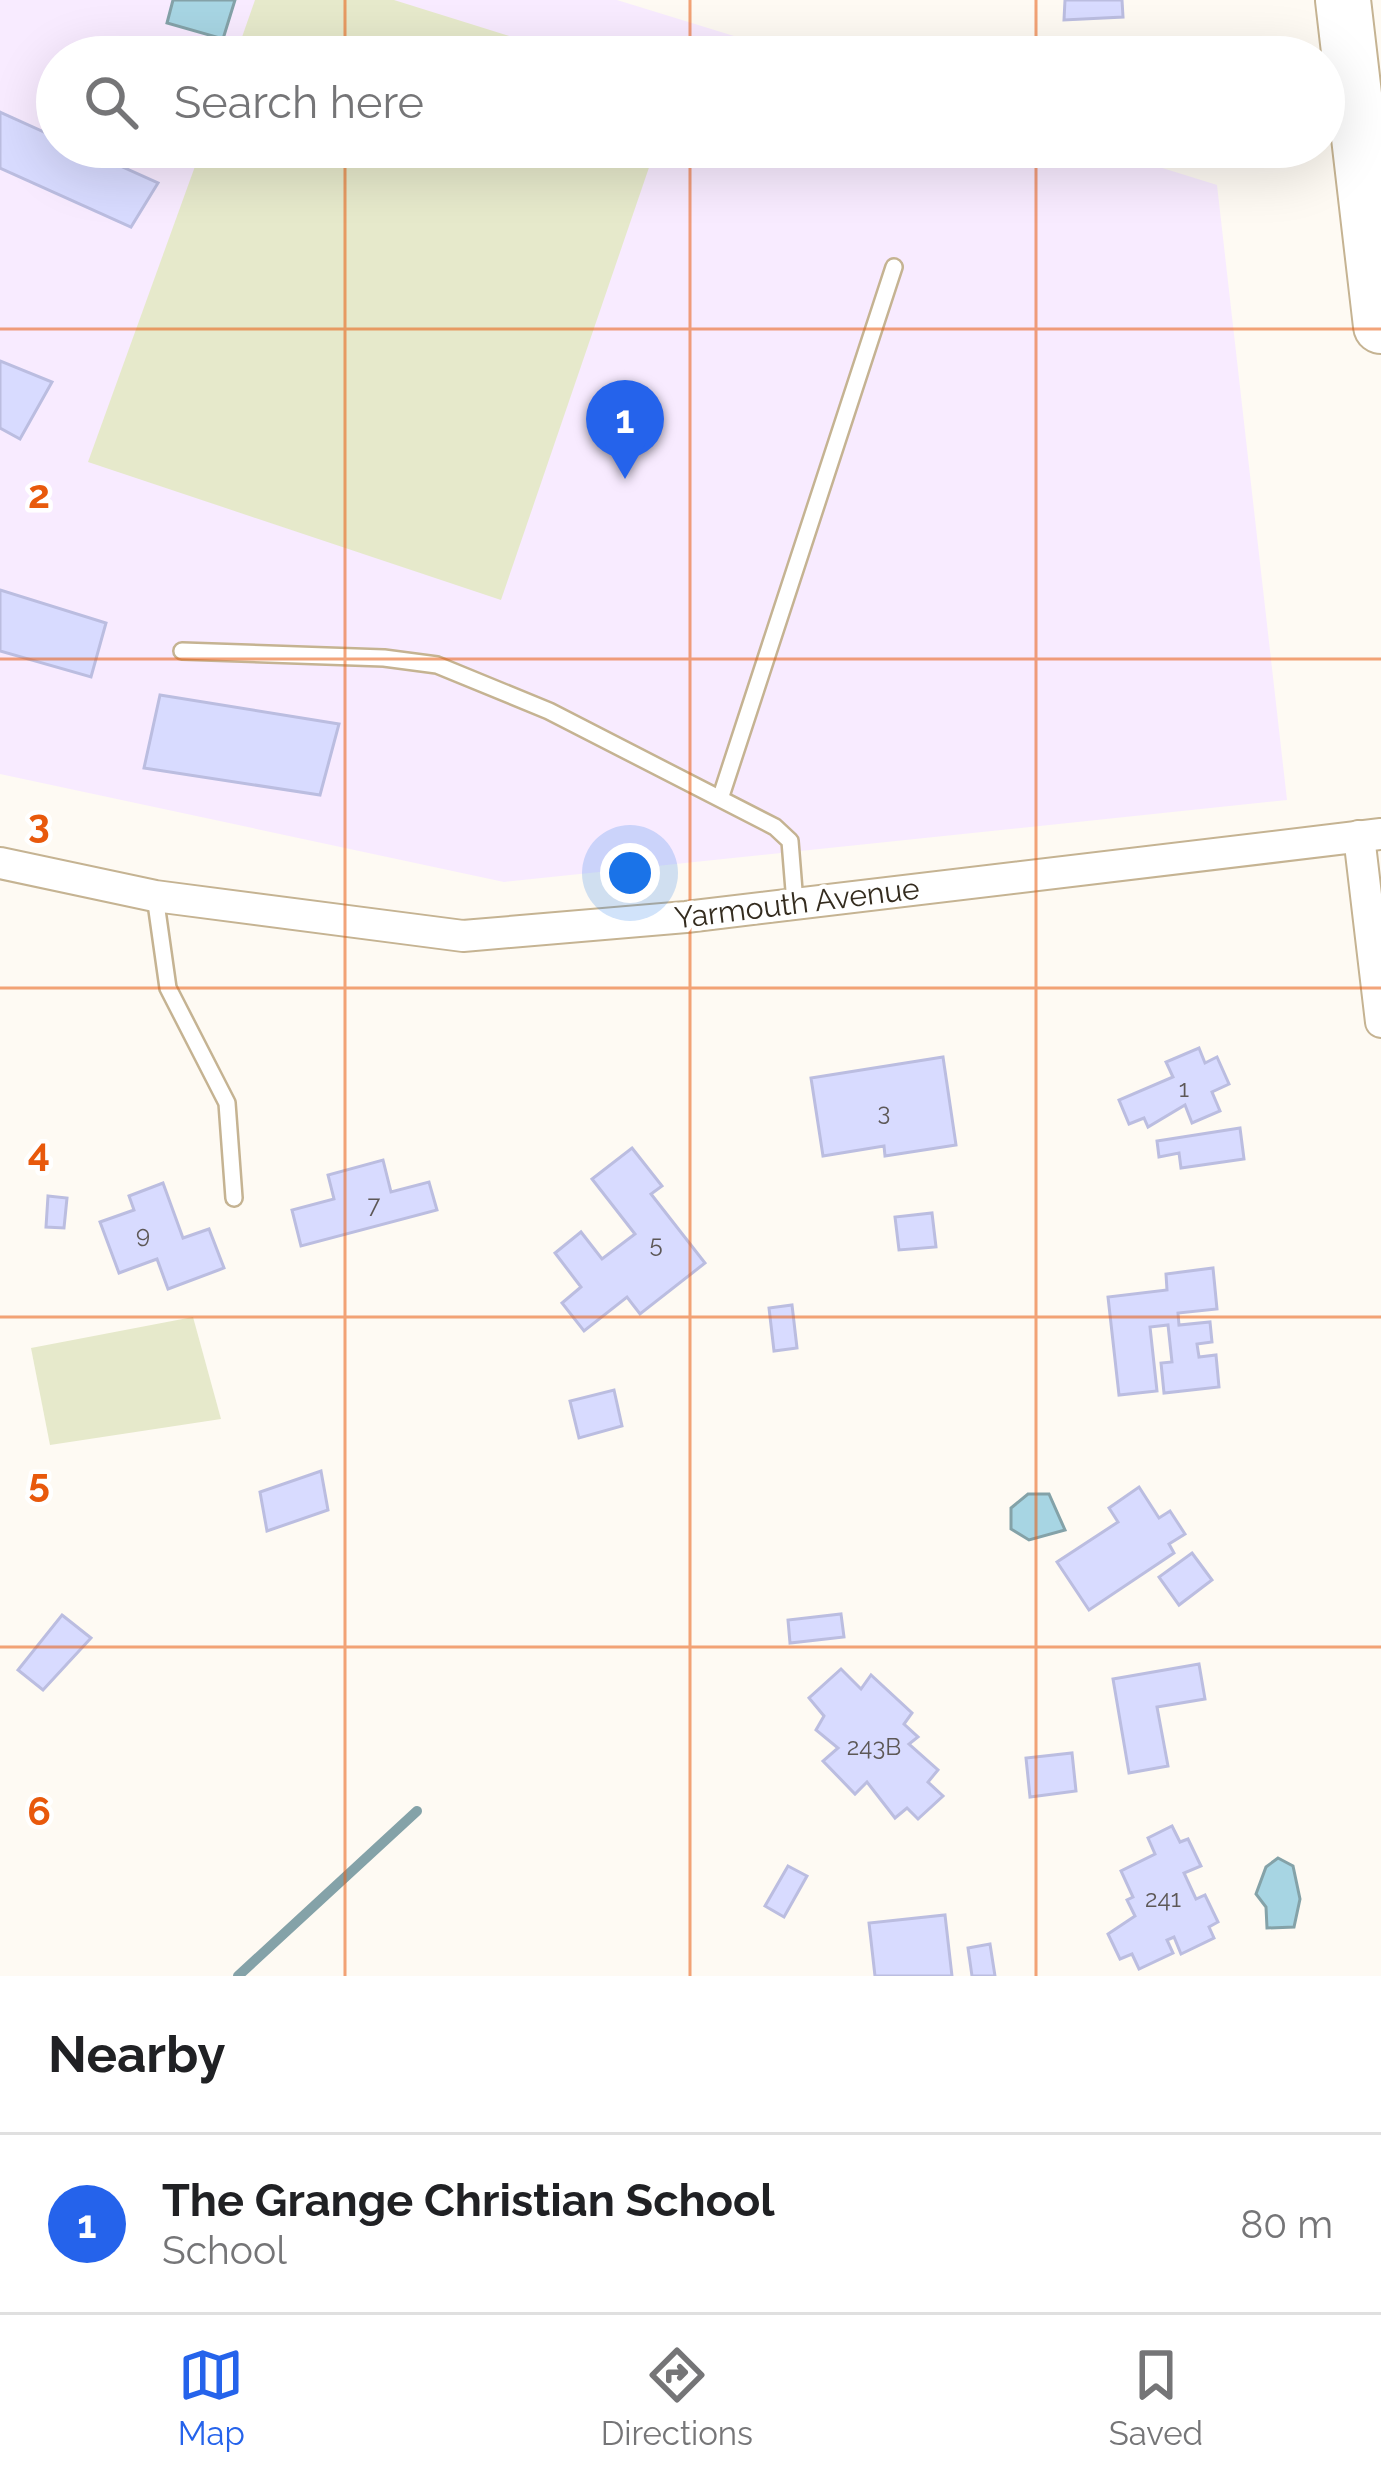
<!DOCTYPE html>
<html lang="en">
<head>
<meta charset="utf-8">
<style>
	:root { --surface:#fff; --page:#f2f2f2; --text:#202124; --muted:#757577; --line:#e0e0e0; --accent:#2563eb }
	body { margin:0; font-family:Raleway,sans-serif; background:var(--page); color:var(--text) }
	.you { position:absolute; left:630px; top:873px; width:42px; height:42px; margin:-30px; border:9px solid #fff; border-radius:50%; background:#1a73e8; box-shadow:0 0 0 18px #1a73e833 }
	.badge { display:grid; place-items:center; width:78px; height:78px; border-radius:50%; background:var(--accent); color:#fff; font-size:39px; font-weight:700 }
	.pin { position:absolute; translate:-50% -99px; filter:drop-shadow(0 3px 6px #0008) }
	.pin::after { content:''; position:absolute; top:63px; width:42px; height:36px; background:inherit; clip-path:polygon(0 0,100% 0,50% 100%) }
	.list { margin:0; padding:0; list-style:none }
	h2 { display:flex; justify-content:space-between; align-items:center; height:156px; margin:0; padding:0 48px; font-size:51px }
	h2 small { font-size:39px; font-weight:400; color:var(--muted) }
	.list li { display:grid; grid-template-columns:78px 1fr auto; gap:36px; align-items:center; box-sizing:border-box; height:180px; padding:0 48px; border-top:3px solid var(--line) }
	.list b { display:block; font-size:45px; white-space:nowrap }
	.list p { margin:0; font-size:39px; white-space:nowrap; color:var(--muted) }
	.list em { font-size:39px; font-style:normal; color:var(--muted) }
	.icon { flex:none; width:66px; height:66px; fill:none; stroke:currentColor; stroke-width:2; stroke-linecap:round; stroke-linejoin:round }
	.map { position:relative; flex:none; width:1381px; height:1976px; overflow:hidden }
	.search { position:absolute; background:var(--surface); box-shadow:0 12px 48px #0002; left:36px; right:36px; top:36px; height:132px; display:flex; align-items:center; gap:30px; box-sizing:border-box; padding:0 42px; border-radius:66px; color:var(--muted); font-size:45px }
	.sheet { height:336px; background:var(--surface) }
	nav { display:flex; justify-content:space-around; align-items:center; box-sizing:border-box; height:168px; border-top:3px solid var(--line); background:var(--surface); font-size:33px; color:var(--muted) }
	nav a { display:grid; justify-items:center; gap:6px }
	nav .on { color:var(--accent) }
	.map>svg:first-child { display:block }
</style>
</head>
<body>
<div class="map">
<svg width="1381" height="1976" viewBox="0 0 1381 1976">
	<rect width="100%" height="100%" fill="#fefaf3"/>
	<!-- education -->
	<path fill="#f8ebff" d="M0,0H617L802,57H57V147H1095L1217,185L1287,800L504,882L0,774Z"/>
	<!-- green -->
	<g fill="#e6e9cb">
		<path d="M255,0H394L576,57H235Z"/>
		<path d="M202,147H656L501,600L88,462Z"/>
		<path d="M193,1317L221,1419L50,1445L31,1348Z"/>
	</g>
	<!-- water -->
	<g fill="#a7d5e3" stroke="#84a2a8" stroke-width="3">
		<path d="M173,0H235L223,39L167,23Z"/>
		<path d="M1028,1494H1049L1065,1530L1029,1540L1011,1529V1508Z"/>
		<path d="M1278,1858L1293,1866L1300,1899L1294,1927L1267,1928L1266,1907L1256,1894L1266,1867Z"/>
	</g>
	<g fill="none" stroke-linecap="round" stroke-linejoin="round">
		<!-- stream -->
		<path stroke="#84a2a8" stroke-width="10" d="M238,1976L417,1811"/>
	</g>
	<!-- building -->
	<g fill="#d8dbff" stroke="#bbbde0" stroke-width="3">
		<path d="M1065,0H1122L1123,17L1064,20Z"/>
		<path d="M0,112L57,138V147H78L158,183L131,227L0,168Z"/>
		<path d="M0,361L52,382L20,439L0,428Z"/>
		<path d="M0,590L106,623L91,677L0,651Z"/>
		<path d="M160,695L339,724L320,795L144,768Z"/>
		<path d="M1199,1048L1205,1063L1217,1057L1229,1084L1212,1092L1220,1111L1192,1123L1185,1105L1148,1127L1144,1118L1129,1124L1119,1100L1173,1077L1166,1062Z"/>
		<path d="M943,1057L956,1145L885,1156L884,1146L823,1156L811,1078Z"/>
		<path d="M1240,1128L1244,1159L1181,1168L1179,1153L1159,1157L1157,1141Z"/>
		<path d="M632,1148L662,1186L651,1194L705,1263L640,1314L627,1297L584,1331L562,1303L581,1287L555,1253L581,1232L602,1259L635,1234L592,1179Z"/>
		<path d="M383,1160L391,1192L429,1182L437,1210L301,1246L292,1210L334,1199L328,1175Z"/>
		<path d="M163,1183L183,1238L209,1229L224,1268L168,1289L157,1259L119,1273L100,1222L134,1210L129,1196Z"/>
		<path d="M48,1196L67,1198L64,1228L46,1227Z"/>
		<path d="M932,1213L936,1247L899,1250L895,1217Z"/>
		<path d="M1213,1268L1217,1309L1178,1313L1179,1325L1210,1322L1212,1342L1197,1344L1199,1357L1216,1355L1219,1387L1164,1393L1161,1363L1172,1362L1168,1325L1150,1327L1157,1391L1119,1395L1108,1297L1167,1290L1166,1274Z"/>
		<path d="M792,1305L797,1348L774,1351L769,1308Z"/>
		<path d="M614,1390L622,1426L579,1438L570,1401Z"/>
		<path d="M321,1471L328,1510L267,1531L260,1492Z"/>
		<path d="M1139,1487L1159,1518L1170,1511L1185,1534L1169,1544L1174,1553L1089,1610L1057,1562L1118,1522L1109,1508Z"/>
		<path d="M1192,1553L1212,1580L1179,1605L1159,1577Z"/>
		<path d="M841,1614L844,1637L790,1643L788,1620Z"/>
		<path d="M62,1615L91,1638L43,1690L18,1670Z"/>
		<path d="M1199,1664L1205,1699L1157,1707L1168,1766L1129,1773L1113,1679Z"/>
		<path d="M841,1669L861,1689L871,1675L912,1713L904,1724L918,1737L909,1744L938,1770L928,1782L943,1796L918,1819L907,1808L895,1818L867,1782L855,1794L823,1761L838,1748L816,1730L824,1716L809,1698Z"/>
		<path d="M1072,1753L1076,1791L1030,1797L1026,1758Z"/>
		<path d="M1172,1826L1180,1842L1188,1839L1201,1866L1184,1873L1196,1899L1205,1895L1218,1922L1209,1927L1214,1938L1181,1954L1174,1937L1167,1940L1173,1953L1139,1969L1132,1954L1120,1959L1108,1934L1135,1916L1127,1900L1133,1897L1121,1871L1155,1854L1148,1838Z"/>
		<path d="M788,1866L807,1876L784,1917L765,1906Z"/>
		<path d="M945,1915L952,1976H875L869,1923Z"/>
		<path d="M990,1944L995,1976H972L968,1948Z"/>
	</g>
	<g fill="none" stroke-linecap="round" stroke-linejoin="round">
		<defs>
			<g id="lane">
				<path d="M182,651L384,658L437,665L549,711L775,827L790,841L795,903"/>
				<path d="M721,796L894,267"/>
				<path d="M155,896L168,988L227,1103L234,1198"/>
			</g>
			<g id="street">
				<path d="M1359,836L1381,1022"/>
				<path d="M0,863L155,896L463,936L686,917L1381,834"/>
			</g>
			<path id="highway" d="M1343,0L1381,326"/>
		</defs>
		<!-- lane casing -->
		<use href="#lane" stroke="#c5b392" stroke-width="20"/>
		<!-- street casing -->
		<use href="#street" stroke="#c5b392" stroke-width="34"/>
		<!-- highway casing -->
		<use href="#highway" stroke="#c5b392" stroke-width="58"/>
		<!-- lane -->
		<use href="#lane" stroke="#fff" stroke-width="15"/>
		<!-- street -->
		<use href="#street" stroke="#fff" stroke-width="30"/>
		<!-- highway -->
		<use href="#highway" stroke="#fff" stroke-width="54"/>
	</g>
	<!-- grid -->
	<path fill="none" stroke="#e8590c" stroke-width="3" stroke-opacity="0.55" d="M345,0V57M690,0V57M1036,0V57M345,147V1976M690,147V1976M1036,147V1976M0,329H1381M0,659H1381M0,988H1381M0,1317H1381M0,1647H1381"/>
	<g text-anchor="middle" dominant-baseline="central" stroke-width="9" stroke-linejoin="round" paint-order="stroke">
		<!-- number labels -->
		<g font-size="24" fill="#5d5857">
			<text x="1184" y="1088">1</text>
			<text x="884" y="1111">3</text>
			<text x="374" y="1204">7</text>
			<text x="143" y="1234">9</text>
			<text x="656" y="1243">5</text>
			<text x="874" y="1746">243B</text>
			<text x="1163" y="1898">241</text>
		</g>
		<!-- street labels -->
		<g font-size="30" fill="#342c1f" stroke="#fff">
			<text transform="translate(797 903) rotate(-7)">Yarmouth Avenue</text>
		</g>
	</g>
	<g font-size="39" text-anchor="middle" font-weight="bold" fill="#e8590c" stroke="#fff" stroke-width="9" stroke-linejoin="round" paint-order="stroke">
		<text x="39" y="508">2</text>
		<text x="39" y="837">3</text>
		<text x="39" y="1166">4</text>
		<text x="39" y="1496">5</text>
		<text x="39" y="1825">6</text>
	</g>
</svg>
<div class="you"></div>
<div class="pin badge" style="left:625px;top:479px">1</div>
<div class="search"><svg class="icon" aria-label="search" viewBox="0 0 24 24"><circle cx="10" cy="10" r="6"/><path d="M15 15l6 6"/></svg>Search here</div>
</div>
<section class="sheet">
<h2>Nearby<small></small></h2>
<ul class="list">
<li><span class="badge">1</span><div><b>The Grange Christian School</b><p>School</p></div><em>80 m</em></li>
</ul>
</section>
<nav>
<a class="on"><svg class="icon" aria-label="map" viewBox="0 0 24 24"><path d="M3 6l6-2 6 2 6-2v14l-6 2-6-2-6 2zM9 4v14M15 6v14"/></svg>Map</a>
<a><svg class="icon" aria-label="directions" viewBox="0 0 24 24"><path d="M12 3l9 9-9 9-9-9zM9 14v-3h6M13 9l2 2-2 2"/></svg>Directions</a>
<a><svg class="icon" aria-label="saved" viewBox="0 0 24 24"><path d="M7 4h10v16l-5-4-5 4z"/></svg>Saved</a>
</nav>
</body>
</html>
